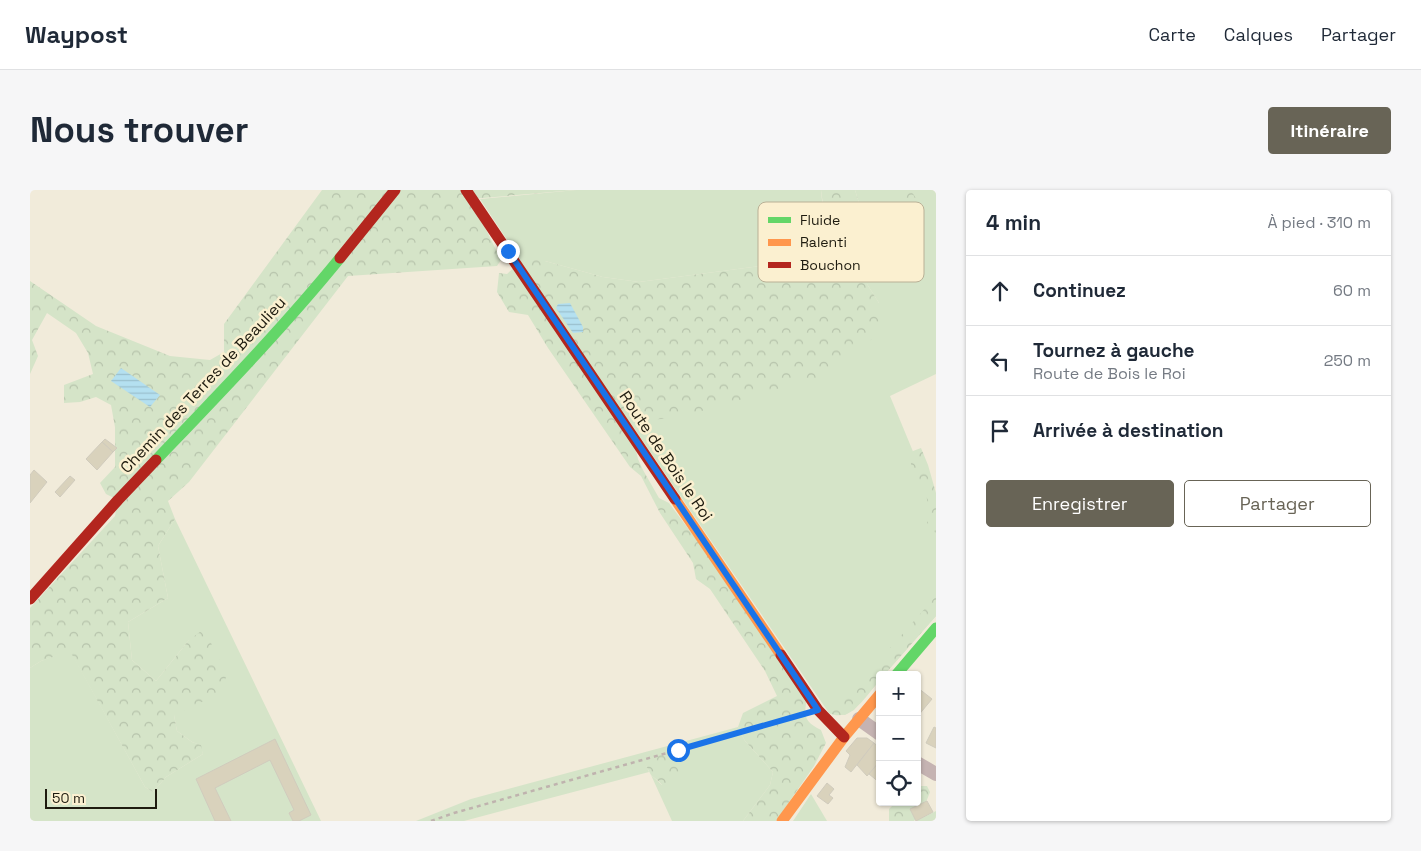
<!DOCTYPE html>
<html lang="fr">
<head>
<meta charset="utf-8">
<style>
	:root { --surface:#fff; --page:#f6f6f7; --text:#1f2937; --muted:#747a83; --line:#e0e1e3; --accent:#686456 }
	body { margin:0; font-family:"Space Grotesk",sans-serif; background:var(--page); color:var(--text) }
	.controls { position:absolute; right:15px; bottom:15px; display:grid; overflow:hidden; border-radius:5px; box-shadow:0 1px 4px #0004 }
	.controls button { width:45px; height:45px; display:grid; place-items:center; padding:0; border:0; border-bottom:1px solid var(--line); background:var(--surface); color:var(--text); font:25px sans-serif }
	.scale { position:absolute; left:15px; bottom:12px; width:112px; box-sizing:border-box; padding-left:5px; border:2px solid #1e1b0f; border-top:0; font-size:14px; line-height:18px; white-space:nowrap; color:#1e1b0f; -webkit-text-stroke:4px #fbf0d0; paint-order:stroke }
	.stop { position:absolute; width:15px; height:15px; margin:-11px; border:4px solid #1a73e8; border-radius:50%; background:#fff }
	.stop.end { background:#1a73e8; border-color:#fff; box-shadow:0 1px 5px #0008 }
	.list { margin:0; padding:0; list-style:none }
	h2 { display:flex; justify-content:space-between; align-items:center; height:65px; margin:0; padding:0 20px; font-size:21px }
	h2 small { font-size:16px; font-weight:400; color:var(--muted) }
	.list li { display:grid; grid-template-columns:32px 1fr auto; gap:15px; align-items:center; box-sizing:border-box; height:70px; padding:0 20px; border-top:1px solid var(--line) }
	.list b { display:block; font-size:19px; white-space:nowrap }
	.list p { margin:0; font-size:16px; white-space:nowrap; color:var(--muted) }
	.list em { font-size:16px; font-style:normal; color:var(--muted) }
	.actions { display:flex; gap:10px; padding:15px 20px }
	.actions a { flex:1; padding:11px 0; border:1px solid var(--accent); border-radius:5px; text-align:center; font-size:18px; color:var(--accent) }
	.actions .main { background:var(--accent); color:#fff }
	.icon { flex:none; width:28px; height:28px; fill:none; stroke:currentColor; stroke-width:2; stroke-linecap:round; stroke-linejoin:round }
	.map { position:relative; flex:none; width:906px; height:631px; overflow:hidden; border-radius:5px }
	header { display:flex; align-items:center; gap:30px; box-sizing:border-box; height:70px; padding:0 25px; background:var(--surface); border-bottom:1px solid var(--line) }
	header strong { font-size:24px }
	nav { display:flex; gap:28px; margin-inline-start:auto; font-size:18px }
	.intro { display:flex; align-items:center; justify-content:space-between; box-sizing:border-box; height:120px; padding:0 30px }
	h1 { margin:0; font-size:35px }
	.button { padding:12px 22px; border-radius:5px; background:var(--accent); color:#fff; font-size:18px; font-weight:700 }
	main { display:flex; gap:30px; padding:0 30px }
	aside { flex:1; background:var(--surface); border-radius:5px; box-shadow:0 1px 4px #0004 }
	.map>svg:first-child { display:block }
</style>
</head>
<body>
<header>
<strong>Waypost</strong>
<nav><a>Carte</a><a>Calques</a><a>Partager</a></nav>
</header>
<div class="intro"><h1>Nous trouver</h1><a class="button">Itinéraire</a></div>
<main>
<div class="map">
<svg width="906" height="631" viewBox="0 0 906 631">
	<defs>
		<pattern id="forest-crowns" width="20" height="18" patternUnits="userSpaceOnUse" patternTransform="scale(1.25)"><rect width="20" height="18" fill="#d5e4c8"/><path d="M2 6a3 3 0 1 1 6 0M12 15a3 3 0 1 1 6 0" fill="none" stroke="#b6c3ab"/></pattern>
		<pattern id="water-rules" width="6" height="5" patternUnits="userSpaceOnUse" patternTransform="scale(1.25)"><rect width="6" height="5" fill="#b4e0f0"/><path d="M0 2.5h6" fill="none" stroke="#9ac0cd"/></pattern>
	</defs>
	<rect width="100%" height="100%" fill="#f1ebda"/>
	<!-- grass -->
	<g fill="#d5e4c8">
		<path d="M546,0H791L794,30L810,46L813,65L609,92L573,87L515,71H491L450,9Z"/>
		<path d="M825,0H906V184L860,206L906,317V426L854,485H850V490L824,520L815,525L799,523L599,231L849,113L837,94L836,61L828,39L830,16Z"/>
		<path d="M145,329L291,631H0V478L11,471L40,460L115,597L123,602L136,587L173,564L170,555L162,552L147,541L144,525L159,450L126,491L102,470L98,432L138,408L128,356Z"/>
		<path d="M708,537L715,551L743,582L740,595L713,631H642L621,585L632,595L614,570L619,582L434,631H386L441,609Z"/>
		<path d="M781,604L797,631H763Z"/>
		<path d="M906,621V631H886Z"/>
	</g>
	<!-- forest -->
	<g fill="url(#forest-crowns)">
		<path d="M292,0H546L441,9L471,70L467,76L318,86L159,292L138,311L145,329L128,356L138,408L98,432L102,470L126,491L159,450L174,439L196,483L195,501L144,525L147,541L162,552L171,555L173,564L136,587L123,602L115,597L40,461L11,471L0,478V418L85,326L88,310L76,304L70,293L85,277V237L81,215L66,207L50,212L34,213V195L63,184L58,163L46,143L17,123L2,150L8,166L0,184V91L66,136L140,166L180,170L194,162V134Z"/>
		<path d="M791,0H825L830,16L828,39L836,61L837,94L849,113V144L789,187L647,228L599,231L608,269L613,280L629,308L639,313L778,499C776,522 769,529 791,540L796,553L784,576L746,631H713L740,595L743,582L715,551L708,537L713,523L747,506L735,481L680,399L666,389L663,373L630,323L611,286L600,277L518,158L498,125L479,122L467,102L469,83L477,84L491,71L499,69L515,71L573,87L609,92L813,65L810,46L795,30Z"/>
		<path d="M864,0L881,1L888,11L886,22L877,25L868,17Z"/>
		<path d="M891,258L898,275L906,303V347L904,339L897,333L900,324L894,294L882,283L880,265L883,261Z"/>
		<path d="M906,406V426L854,485H850V490C837,504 821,534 799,523L800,512L811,509L829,493Z"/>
		<path d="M648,560C658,574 652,579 644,592L633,595L621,585L613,570Z"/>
		<path d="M887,596H897L900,602L893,620L884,631H859V619L866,612H887Z"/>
	</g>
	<!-- water -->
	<g fill="url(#water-rules)">
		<path d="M540,113L553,137V142L543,143L526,118L528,114Z"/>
		<path d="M91,178L130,205L120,217L81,191Z"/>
	</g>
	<!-- building -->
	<g fill="#d9d2bc" stroke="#d0cbbd">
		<path d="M75,249L87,258L83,262L72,252Z"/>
		<path d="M72,252L83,262L67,280L56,269Z"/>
		<path d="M4,280L17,292L0,313V285Z"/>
		<path d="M40,286L45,290L30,307L25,302Z"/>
		<path d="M888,498L902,509L887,527V499Z"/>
		<path d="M904,537L906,538V558L896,553Z"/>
		<path d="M827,548H837L844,553L821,582L815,577L820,565L816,561Z"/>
		<path d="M245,549L281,625L269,631H263L259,623L264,620L240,570L185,598L201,631H185L166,589Z"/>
		<path d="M844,553L850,558V571L837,586L827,575Z"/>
		<path d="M850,571V593L839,584Z"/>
		<path d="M797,593L804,599L799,605L803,608L798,614L787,606Z"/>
		<path d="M897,611L903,622L886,631L880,619Z"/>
	</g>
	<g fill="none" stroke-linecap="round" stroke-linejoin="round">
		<!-- path -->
		<path stroke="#bfb3ae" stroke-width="2.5" stroke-dasharray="4 4" stroke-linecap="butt" d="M401,631L424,623L772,525"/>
		<!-- street -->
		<g stroke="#c5b3b2" stroke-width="14">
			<path d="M829,529L850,544"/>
			<path d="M887,573L906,584"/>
		</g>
		<!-- fast -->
		<g stroke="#63d668" stroke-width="11">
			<path d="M126,270C189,204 253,138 310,68"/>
			<path d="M866,485L906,438"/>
		</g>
		<!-- slow -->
		<g stroke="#ff974d" stroke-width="11">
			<path d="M645,309L751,465"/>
			<path d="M752,631L814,547L850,504"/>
		</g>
		<!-- jam -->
		<g stroke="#b3261e" stroke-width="11">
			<path d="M436,0L645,309"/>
			<path d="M310,68L365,0"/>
			<path d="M0,409L88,310L126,270"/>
			<path d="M751,465L788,520L814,547"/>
		</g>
	</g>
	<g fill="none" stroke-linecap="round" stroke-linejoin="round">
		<!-- route -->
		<path stroke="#1a73e8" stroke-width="6" d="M478,61L788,520L648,560"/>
	</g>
	<g text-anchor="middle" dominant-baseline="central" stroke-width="5" stroke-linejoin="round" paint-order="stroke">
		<!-- street labels -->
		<g font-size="16" fill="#1e1b0f" stroke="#fbf0d0">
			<text transform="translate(173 195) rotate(-47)">Chemin des Terres de Beaulieu</text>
			<text transform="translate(636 266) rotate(56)">Route de Bois le Roi</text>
		</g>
	</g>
	<!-- legend -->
	<rect x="728" y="12" width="166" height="80" rx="8" fill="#fbf0d0" stroke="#b9b096" stroke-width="1"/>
	<rect x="738" y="27" width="23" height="6" fill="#63d668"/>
	<rect x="738" y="49" width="23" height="7" fill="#ff974d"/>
	<rect x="738" y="72" width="23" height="6" fill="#b3261e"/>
	<g font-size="14" fill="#1e1b0f">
		<text x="770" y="35">Fluide</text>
		<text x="770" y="57">Ralenti</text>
		<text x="770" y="80">Bouchon</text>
	</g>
</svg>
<div class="controls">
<button>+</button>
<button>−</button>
<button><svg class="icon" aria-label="locate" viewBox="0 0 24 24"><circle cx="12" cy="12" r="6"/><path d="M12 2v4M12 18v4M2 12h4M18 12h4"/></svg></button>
</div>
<div class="scale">50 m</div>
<div class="stop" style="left:648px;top:560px"></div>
<div class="stop end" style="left:478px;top:61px"></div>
</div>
<aside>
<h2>4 min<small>À pied · 310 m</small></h2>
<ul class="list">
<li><svg class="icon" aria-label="ahead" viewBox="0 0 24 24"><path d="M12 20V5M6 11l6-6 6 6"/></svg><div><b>Continuez</b></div><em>60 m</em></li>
<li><svg class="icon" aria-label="left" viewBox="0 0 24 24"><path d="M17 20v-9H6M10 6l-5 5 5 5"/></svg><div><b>Tournez à gauche</b><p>Route de Bois le Roi</p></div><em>250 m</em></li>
<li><svg class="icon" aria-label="arrive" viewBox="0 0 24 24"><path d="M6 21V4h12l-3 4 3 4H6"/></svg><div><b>Arrivée à destination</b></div></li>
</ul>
<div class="actions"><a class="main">Enregistrer</a><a>Partager</a></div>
</aside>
</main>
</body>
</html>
